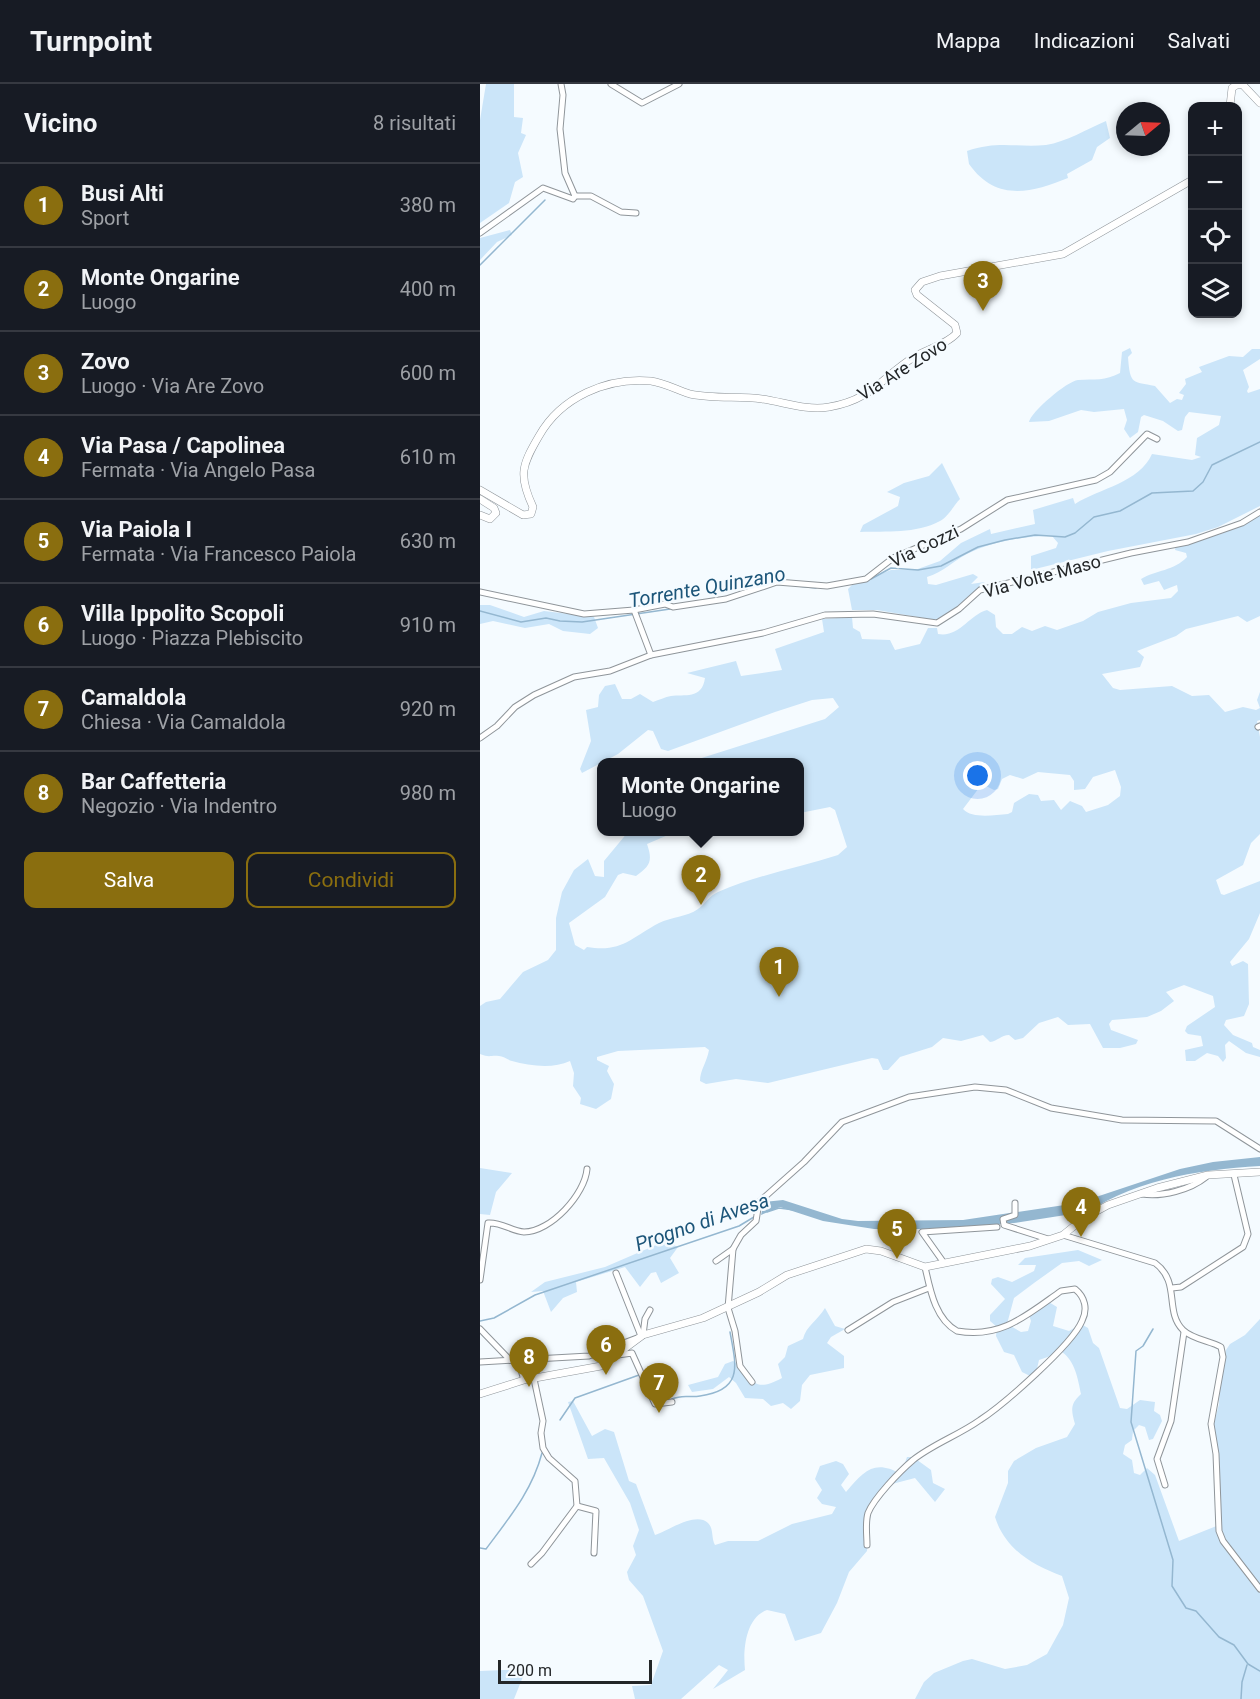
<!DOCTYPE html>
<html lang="it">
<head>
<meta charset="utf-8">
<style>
	:root { --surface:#171b24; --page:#242831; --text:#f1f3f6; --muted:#9ea1a6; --line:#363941; --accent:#8a6e0f }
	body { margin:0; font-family:Roboto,sans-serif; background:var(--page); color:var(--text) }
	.controls { position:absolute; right:18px; top:18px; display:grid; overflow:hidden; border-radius:12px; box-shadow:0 3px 9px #0003 }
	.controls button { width:54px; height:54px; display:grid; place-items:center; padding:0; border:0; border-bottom:2px solid var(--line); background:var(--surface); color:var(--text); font:30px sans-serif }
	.compass { position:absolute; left:636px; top:18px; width:54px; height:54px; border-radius:50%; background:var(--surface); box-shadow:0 3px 9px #0003; rotate:71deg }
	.scale { position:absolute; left:18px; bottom:15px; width:154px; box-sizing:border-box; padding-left:6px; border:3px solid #232628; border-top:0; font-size:16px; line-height:21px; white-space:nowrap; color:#232628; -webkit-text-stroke:4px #f5fbff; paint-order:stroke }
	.you { position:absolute; left:498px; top:692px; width:21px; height:21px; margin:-15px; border:4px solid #fff; border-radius:50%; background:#1a73e8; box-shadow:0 0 0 9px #1a73e833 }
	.badge { display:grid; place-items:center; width:39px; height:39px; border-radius:50%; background:var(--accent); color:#fff; font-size:20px; font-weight:700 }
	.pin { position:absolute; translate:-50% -50px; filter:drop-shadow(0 2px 3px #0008) }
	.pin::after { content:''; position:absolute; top:32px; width:21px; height:18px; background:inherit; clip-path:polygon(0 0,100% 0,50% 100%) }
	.popup { position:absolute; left:117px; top:674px; width:207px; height:78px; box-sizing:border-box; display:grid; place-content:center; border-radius:12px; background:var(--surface); filter:drop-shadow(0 2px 4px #0005); font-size:20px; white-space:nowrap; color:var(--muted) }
	.popup b { font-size:22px; color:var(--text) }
	.popup::after { content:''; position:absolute; left:50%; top:100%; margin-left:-12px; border:12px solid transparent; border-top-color:var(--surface) }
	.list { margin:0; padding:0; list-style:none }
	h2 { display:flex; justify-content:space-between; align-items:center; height:78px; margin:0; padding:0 24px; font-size:26px }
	h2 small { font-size:20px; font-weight:400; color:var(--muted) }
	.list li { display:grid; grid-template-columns:39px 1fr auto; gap:18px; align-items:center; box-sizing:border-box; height:84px; padding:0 24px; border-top:2px solid var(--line) }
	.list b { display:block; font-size:22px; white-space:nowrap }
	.list p { margin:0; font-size:20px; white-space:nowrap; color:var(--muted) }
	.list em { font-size:20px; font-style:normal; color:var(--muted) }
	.actions { display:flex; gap:12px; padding:18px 24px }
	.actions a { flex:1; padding:14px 0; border:2px solid var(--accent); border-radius:12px; text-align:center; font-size:21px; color:var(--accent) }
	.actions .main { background:var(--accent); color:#fff }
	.icon { flex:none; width:33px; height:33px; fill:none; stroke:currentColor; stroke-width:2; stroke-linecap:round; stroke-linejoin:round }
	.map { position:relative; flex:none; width:780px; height:1615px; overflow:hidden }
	header { display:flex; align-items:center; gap:36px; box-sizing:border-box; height:84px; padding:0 30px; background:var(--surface); border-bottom:2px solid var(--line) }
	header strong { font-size:28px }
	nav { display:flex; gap:33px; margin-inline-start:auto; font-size:21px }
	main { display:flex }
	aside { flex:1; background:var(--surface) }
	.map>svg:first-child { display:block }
</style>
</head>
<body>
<header>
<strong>Turnpoint</strong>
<nav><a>Mappa</a><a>Indicazioni</a><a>Salvati</a></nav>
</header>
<main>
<aside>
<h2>Vicino<small>8 risultati</small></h2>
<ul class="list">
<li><span class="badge">1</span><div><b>Busi Alti</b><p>Sport</p></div><em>380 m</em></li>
<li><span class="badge">2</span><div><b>Monte Ongarine</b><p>Luogo</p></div><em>400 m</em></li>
<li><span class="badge">3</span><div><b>Zovo</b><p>Luogo · Via Are Zovo</p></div><em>600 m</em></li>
<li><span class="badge">4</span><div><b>Via Pasa / Capolinea</b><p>Fermata · Via Angelo Pasa</p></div><em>610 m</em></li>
<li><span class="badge">5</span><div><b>Via Paiola I</b><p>Fermata · Via Francesco Paiola</p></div><em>630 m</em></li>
<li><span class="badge">6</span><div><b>Villa Ippolito Scopoli</b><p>Luogo · Piazza Plebiscito</p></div><em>910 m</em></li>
<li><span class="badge">7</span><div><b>Camaldola</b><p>Chiesa · Via Camaldola</p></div><em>920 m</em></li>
<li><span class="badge">8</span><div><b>Bar Caffetteria</b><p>Negozio · Via Indentro</p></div><em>980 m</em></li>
</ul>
<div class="actions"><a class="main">Salva</a><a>Condividi</a></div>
</aside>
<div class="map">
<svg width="780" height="1615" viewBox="0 0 780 1615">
	<rect width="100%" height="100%" fill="#f5fbff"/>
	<!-- green -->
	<g fill="#cbe5f9" fill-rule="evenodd">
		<path d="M6,0H34V33L43,34L41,49L46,51L38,69L43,93L35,98L29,119L0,139V36Z"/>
		<path d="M626,37L630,54L617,63L612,76L587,90L588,94C551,109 516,118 489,80L487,67C519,56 537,64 566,61C586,58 607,45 626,37Z"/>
		<path d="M30,146L32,151L17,158L0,176V154Z"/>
		<path d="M650,264L652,269L648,273C650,302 653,297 675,302L690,319L697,315L702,316L704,311L699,309L706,300L705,295L722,288L719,283L749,272L763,273L772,265H780V275L763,286L769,303L767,307L768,309L780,305V422L738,443L716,450L628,467L551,486V472L576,464L578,459L572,452C548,451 509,458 487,470C472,478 463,488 447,493L448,500L456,501L493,490L498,493L491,500L505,498L472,527L455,536L397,526H372L368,505L372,501L411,486H435L460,477L481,459L510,445L511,450L555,440L553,426L593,414L595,420C620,404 659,399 672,370L712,376L721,373L715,371L717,354L739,341L741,332L709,328L705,333L702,346L698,347L683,337L664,331L661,333L658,348L650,354L644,345L647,336L644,325L614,328L601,326L569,337L549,338C551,328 587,297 598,296C615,295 625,297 640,289L642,268Z"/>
		<path d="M462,379L480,415C474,421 468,433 460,437C436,450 406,447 380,448L383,441L418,422L420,413L407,408L424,399L449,392Z"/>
		<path d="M780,431V532L767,538L758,532L706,545L696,552L657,567L664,573L660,583L622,590L633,604L640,606L692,602L712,612L729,611L745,628L763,623L776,626L780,624L777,616L780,608V636L777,637L780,653V750L771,759L763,781L736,796L741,810L744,811L780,797V829L769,855L750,878L752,882L763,877L768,880L769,920L764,932L746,936L744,941L753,951L772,959L773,963L780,966V973L766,969L749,957L745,961L746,974L743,978L738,972L727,969L715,977H706L705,966L723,962L721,952L708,950L705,947L707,942L735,923L733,912L704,901L686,908L694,917L681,927L667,933L632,936L629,940L631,946L658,956L656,960L640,964H623L610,940L588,941L578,933L559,939L543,954L535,956L529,951C521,951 518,957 510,958L503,951L481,957L463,954L452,963L420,973L408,986H403L398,975L392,974L288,999L256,995L226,1000L220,997C220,986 227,978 229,966L225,963L138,967L117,973V976L129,982L127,987L134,1000L131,1015L116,1025L100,1020L101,1014L93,1002L94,989L90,977C73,985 50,982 32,977C28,976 23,972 19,972C10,971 10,974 0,970V922L6,918L20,915L43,888L68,876L76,866V834L82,808L94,786L108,775L115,792L124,793V777L148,748H195L167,760C173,777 170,782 156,792L143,789L138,791L125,813L89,839L95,861L104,866L107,863C141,869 151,854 179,839C191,833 207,833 218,825C226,819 229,812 238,808C277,791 318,784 358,771L367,763L355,726L350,723L320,729V678H209L345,635L359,623L353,614L332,616L295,628L188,667L181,665L173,647L168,646L138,670L102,689L100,685L111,657L106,626L118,623L119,611L125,602L135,600L142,615H151L160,610L173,618C179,616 185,613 191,612C204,610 222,616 225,594L207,589L256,577L261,592L302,586L295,565L344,548L342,535L372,533L373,544L380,548L382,555L410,556L415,566L440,560L448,544H457L458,550C479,554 489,531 507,526L515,531L516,543L523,550H532L542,543L552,547L565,542L577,546L603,537L618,528L651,519L691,514L698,507L697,501L684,506L679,497L664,501L661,495C676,486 694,487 707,473L706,469L695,466L696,461L741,450ZM635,686L641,703L640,712L628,721L606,728L602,722L590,717L581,726L574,716L561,717L558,711L549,710L534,719L532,728L528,730C514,731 492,735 483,725L502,700L514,706L518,705L522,695L530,691L543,695L558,688L590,691L594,697V706L605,705L613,693Z"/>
		<path d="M0,521H10L44,533L64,527L114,533L118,544L110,550L83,547L69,540L45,544L13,537L0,540Z"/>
		<path d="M0,1084L32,1089L16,1108L10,1131L0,1130Z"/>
		<path d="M179,1149L187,1158L198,1163L190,1174L199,1189L181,1199L176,1188L171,1189L160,1203L145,1183L96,1198L97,1208L83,1214L71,1228L63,1207L51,1208L65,1198L125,1183L176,1161L175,1154Z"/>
		<path d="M598,1166L622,1176L609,1182L599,1177L582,1179L554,1199L534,1214L527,1240L541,1248L548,1247L551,1237L549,1231L553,1223L567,1217L577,1223L573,1242L589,1247L601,1240L608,1244L613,1259L619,1264L640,1324L647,1325L660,1316L675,1318L674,1327L680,1331L682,1337L673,1355L669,1356L665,1343L659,1341L653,1347L652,1356L645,1361L643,1370L652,1376L654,1389L660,1391L667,1384L675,1391L699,1457L739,1441L733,1343L739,1320L740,1292L746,1266L750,1260L765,1251L780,1235V1615H435L444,1598L454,1589L483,1577L492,1575L525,1585L547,1581L567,1570L583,1541L589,1514L582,1492C552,1481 525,1465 515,1433L528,1399V1387L534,1377L556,1364L587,1353L595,1340C591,1326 590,1320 601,1310C598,1295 595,1277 582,1268L559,1276L556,1289L550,1292L542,1288L534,1271L524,1268L516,1252L517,1243L510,1237V1231L525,1215L511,1200L512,1195L518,1193L532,1198L554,1187L556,1181H538L545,1174Z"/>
		<path d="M345,1224L355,1242L365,1245L351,1253L347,1259L364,1272V1284L330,1291L322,1301L320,1317L311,1325L303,1319L291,1322L283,1315L265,1314L256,1299L249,1293L233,1305L212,1308L208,1301L238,1293L245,1280L253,1277C274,1290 269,1312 302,1294L298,1280L305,1273L308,1262L323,1255C326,1242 338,1236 345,1224Z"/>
		<path d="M93,1317L112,1352L125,1345L134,1348L149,1397L156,1400L175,1451C186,1448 215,1427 228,1439C234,1445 231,1454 235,1461L248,1457H278L312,1440L352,1430L356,1423L342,1420L337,1414L342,1406L335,1395L340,1382L356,1377L363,1380L369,1390L361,1401L366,1408C384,1387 394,1375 421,1390L427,1373H433L451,1386L453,1399L465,1405L455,1418L435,1394L412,1400L391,1427L387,1467L369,1488L357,1519L341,1549L315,1557L305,1530L287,1526C265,1534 263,1567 265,1586L233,1605L248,1586L239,1581L201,1615H155L152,1602L171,1601L183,1567L163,1512L149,1496L147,1488L156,1471L153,1462L159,1446L150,1419L124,1374L108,1375L88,1318Z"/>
		<path d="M46,1585L34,1615H0V1587Z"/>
	</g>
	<!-- water -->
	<path fill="#94b7d0" d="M780,1073V1082C717,1086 647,1096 596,1137L592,1130L534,1139L445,1145H394L343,1137L300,1123L281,1131L284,1118L303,1116L362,1135L378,1137L483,1136L598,1119L700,1085L733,1078Z"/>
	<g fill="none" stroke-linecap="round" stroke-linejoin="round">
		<!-- stream -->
		<g stroke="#94b7d0" stroke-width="1.5">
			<path d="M0,181L65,116"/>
			<path d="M391,495L411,484L438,486L461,482L498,463L525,456L555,451L585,453L595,449L614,433L640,427L672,409L713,407L723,398L732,381L780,358"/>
			<path d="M317,502L336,504"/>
			<path d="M359,502L381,498"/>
			<path d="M0,527L41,538L66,534L80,537L102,538L190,525"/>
			<path d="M287,1128L299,1124L314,1126"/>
			<path d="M0,1237L14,1234L55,1211L259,1142L274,1133"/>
			<path d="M673,1245L663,1262L656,1267L651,1338L693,1476L692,1502L706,1524L716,1527L739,1553L754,1561L768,1580L780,1587"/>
			<path d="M163,1289L176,1285L188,1315"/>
			<path d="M192,1315C203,1310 209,1314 220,1312C264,1306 256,1281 250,1248"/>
			<path d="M80,1336L95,1314L159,1291"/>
			<path d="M0,1464L6,1465C29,1434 52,1407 62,1369"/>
			<path d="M761,1615L762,1598L767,1581"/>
		</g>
		<defs>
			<g id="minor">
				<path d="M131,0L162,19L199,0"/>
				<path d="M95,112H111L141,128L156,129"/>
				<path d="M0,149L63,104L93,115L95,112L85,89L80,45L83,11L81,0"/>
				<path d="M0,508L104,530L154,526L171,571"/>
				<path d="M154,526L185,520L193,523L246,515L297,498L347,502L386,495L413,474L481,445L527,416L616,396L630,388L667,350L677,355"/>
				<path d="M778,643L780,642"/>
				<path d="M0,654L17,642L35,623L54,611L94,593L130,587L171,571L283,549L345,531L393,530L457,539L479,525L500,506L651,469L708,458L762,439L780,428"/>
				<path d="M662,1110C682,1113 710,1106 726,1093"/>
				<path d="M535,1119V1131L523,1135L524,1141L568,1155"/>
				<path d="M583,1151L675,1179C701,1198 684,1227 703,1246C712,1255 730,1257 741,1263L743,1273L731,1340L736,1370L739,1447L743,1457L780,1505"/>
				<path d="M236,1177L253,1165"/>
				<path d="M464,1179L442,1148L517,1143"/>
				<path d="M136,1189L161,1252"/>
				<path d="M0,1196L8,1139C22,1138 31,1147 44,1148C71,1148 105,1110 107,1085"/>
				<path d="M692,1204L701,1203L763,1163L768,1150L754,1091"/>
				<path d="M0,1245L30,1276"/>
				<path d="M368,1246L413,1218L449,1204"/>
				<path d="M163,1251L165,1235L170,1226"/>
				<path d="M138,1271L152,1269L175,1320L192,1318"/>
				<path d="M38,1276L44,1296"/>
				<path d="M0,1278L109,1272L157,1254"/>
				<path d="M272,1298L260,1282L255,1247L248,1224L253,1165L261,1151L276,1137L279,1118L324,1078L362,1038L429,1013L495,1003L526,1006L571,1024L642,1036L736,1037L780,1065"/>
				<path d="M685,1401L677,1375L691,1337L704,1248"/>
				<path d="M97,1422L116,1427L114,1469"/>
				<path d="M387,1461C387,1451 385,1439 388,1429C394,1414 420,1387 433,1376C453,1360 479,1351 500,1336C523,1321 592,1261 602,1237C608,1225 605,1213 595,1205L581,1207C547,1231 521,1255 477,1247C455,1235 450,1205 445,1183"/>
				<path d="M51,1480L62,1469L97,1422L95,1397L69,1374L63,1364L61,1349L63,1337L54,1295"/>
			</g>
			<g id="tertiary">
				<path d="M750,22L752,4L758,0L763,1L780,19"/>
				<path d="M0,406L43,431L51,430L53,423C38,391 42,381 59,352C81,313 127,293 171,297C185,299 197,306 210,310C233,315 259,312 282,315C304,318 327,327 349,323C392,316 402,293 434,273C448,265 467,260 477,249L475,241L437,211L435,206L442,198L460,192L583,170L712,96"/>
				<path d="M0,415L14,424L16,429L10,435L0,431"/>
				<path d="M0,1310L44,1296L121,1282L163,1251L223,1234L279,1208L307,1191L386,1165L401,1167L445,1183L550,1162L583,1151L604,1134L628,1121L677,1104L728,1091L780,1088"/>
			</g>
		</defs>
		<!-- minor casing -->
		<use href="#minor" stroke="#8f959a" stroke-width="7"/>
		<!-- tertiary casing -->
		<use href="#tertiary" stroke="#8f959a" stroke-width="8"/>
		<!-- minor -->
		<use href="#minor" stroke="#fff" stroke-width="5"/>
		<!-- tertiary -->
		<use href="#tertiary" stroke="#fff" stroke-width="7"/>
	</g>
	<g text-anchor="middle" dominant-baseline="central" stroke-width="5" stroke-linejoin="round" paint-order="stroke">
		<!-- street labels -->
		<g font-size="18" fill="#232628" stroke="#f5fbff">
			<text transform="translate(422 285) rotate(-32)">Via Are Zovo</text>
			<text transform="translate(444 462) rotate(-26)">Via Cozzi</text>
			<text transform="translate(562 492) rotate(-15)">Via Volte Maso</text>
		</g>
		<!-- water labels -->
		<g font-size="20" font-style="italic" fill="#1c5579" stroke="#f5fbff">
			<text transform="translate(227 503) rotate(-10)">Torrente Quinzano</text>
			<text transform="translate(222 1138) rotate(-19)">Progno di Avesa</text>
		</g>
	</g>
</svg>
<div class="controls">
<button>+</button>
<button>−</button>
<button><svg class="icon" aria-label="locate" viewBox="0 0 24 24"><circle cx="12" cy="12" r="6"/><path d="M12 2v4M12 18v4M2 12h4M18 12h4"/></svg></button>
<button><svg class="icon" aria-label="layers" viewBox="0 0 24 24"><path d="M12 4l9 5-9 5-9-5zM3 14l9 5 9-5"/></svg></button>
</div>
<svg class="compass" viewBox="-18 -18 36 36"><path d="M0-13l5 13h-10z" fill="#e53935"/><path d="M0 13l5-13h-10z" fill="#9ea1a6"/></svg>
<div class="scale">200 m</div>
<div class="you"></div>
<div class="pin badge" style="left:299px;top:913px">1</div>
<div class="pin badge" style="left:221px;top:821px">2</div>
<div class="popup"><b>Monte Ongarine</b>Luogo</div>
<div class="pin badge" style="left:503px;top:227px">3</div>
<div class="pin badge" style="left:601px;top:1153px">4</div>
<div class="pin badge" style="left:417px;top:1175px">5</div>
<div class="pin badge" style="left:126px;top:1291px">6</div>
<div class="pin badge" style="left:179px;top:1329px">7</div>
<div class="pin badge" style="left:49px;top:1303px">8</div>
</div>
</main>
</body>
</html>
